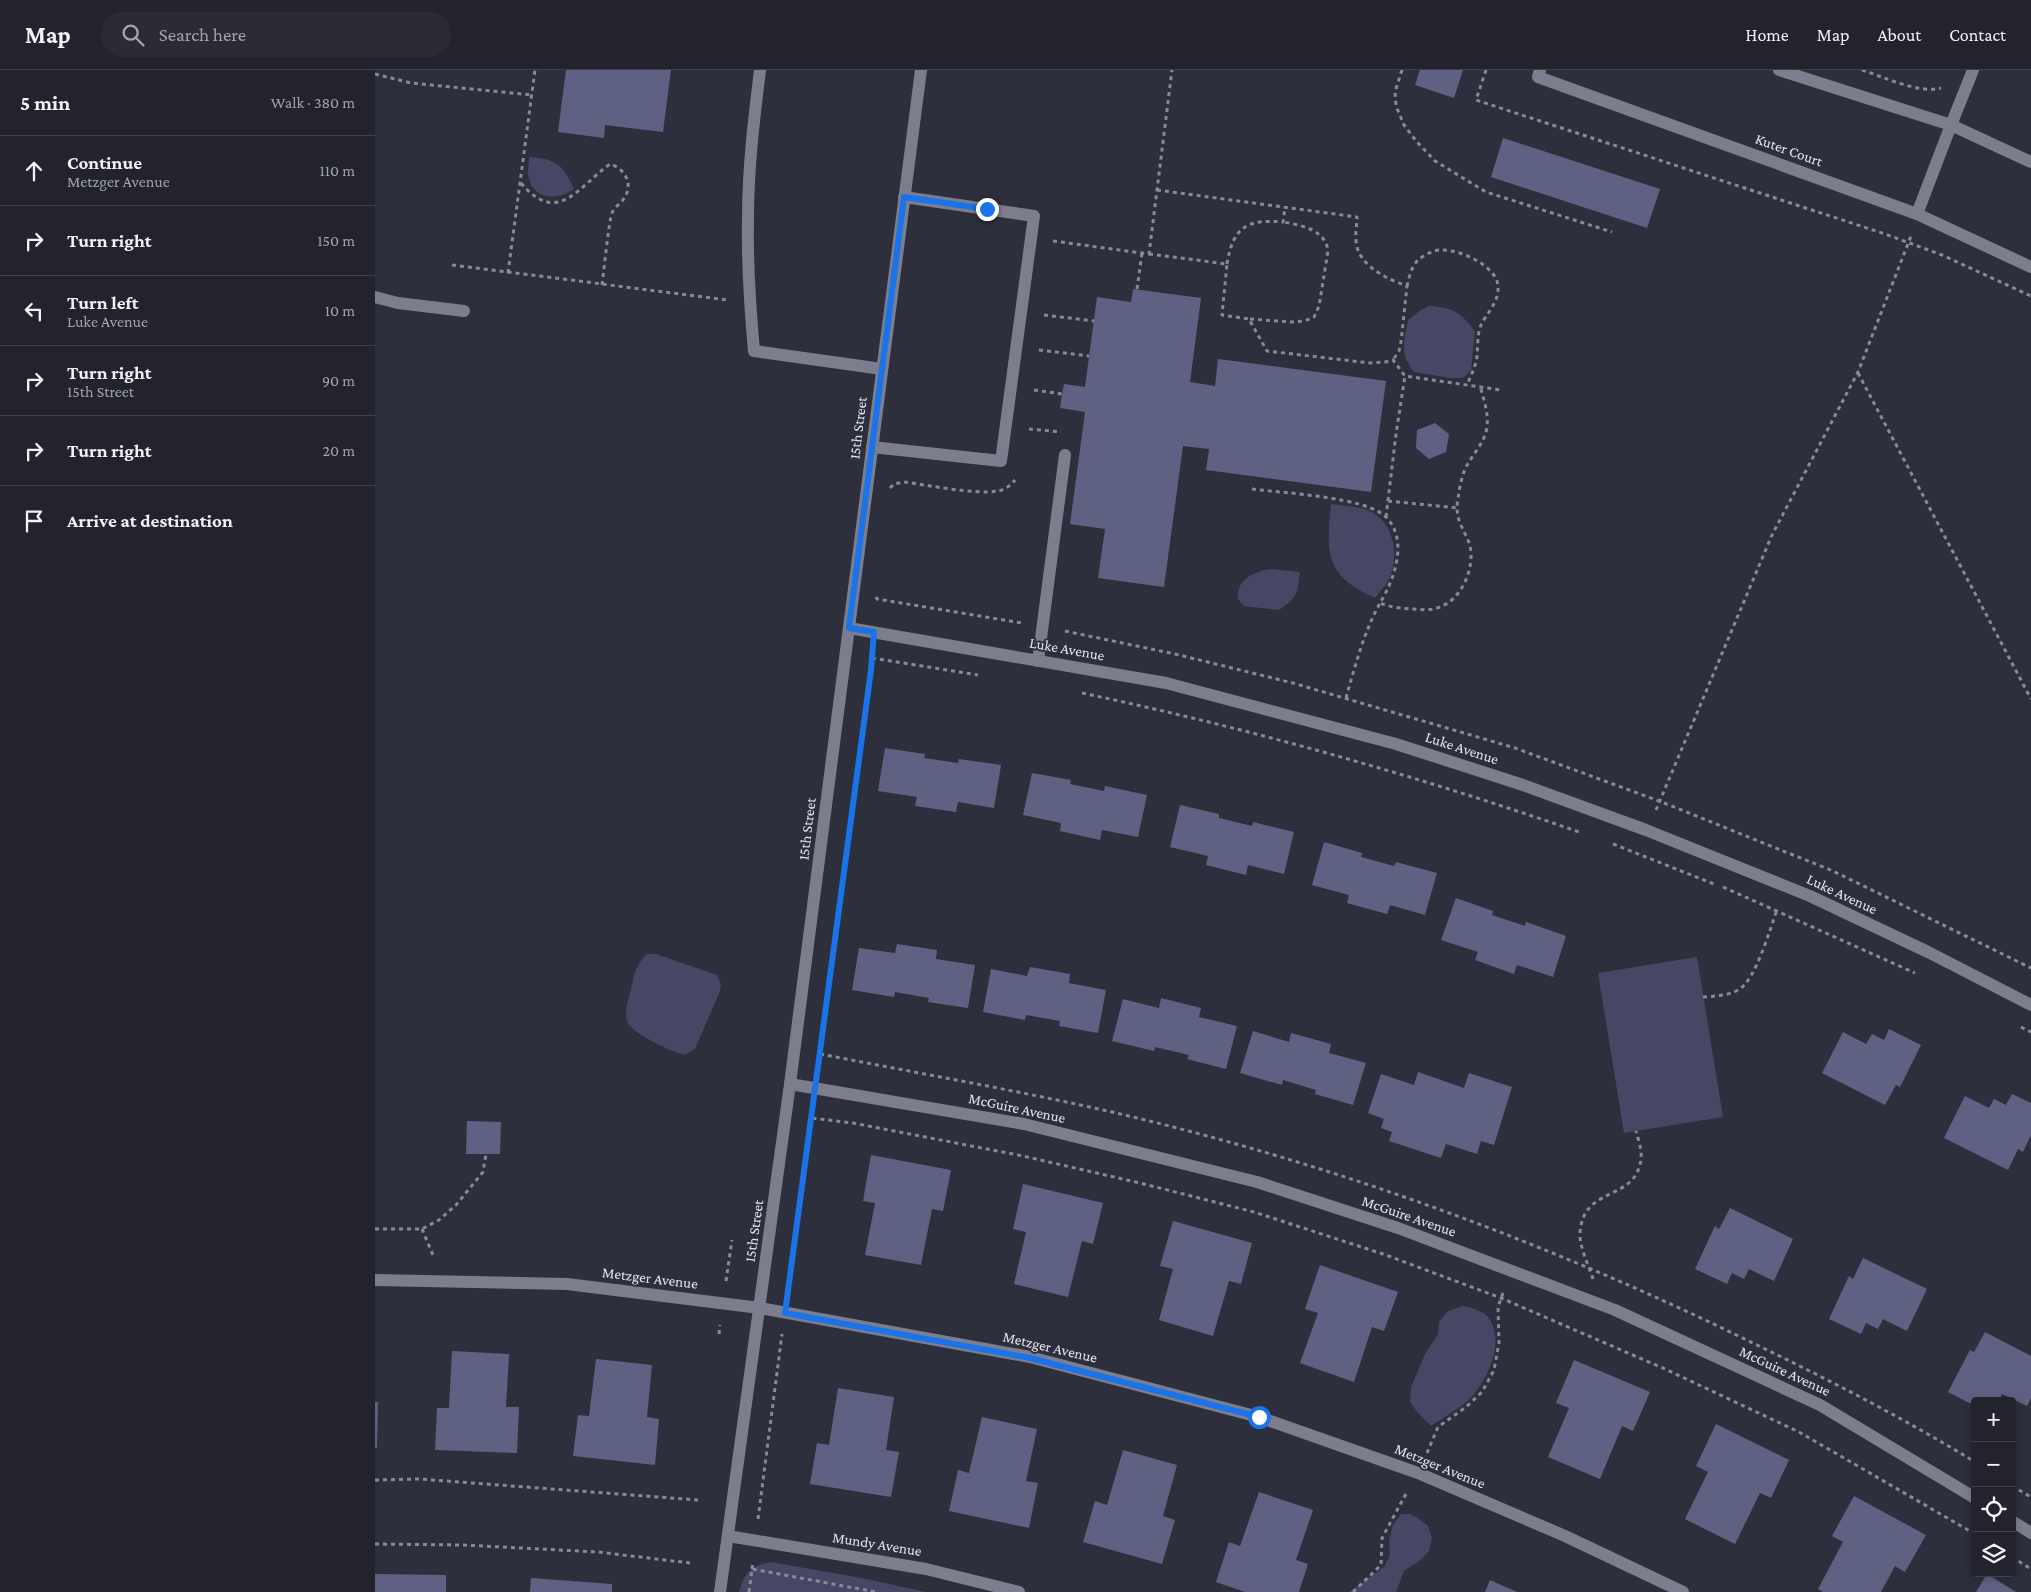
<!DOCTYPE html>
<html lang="en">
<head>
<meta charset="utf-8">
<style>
	:root { --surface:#22232d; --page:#2a2b35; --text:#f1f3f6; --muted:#a2a4aa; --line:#3f4049 }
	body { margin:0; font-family:"Crimson Pro",serif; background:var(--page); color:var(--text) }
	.controls { position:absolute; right:15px; bottom:15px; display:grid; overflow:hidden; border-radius:5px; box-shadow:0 2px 8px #0003 }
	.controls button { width:45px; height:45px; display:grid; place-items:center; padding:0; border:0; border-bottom:1px solid var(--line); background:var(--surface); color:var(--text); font:25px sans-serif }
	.stop { position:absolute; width:15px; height:15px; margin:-11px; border:4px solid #1a73e8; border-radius:50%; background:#fff }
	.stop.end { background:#1a73e8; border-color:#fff; box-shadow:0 1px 5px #0008 }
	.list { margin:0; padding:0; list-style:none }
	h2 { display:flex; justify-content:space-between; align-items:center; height:65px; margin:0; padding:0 20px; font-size:21px }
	h2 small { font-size:16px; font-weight:400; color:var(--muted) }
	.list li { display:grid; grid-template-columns:32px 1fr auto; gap:15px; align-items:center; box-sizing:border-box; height:70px; padding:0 20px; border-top:1px solid var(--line) }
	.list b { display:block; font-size:19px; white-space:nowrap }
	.list p { margin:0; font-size:16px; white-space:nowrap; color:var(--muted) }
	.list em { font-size:16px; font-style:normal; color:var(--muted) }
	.icon { flex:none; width:28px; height:28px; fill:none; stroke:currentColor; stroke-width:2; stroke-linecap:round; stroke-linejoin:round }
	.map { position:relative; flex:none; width:1656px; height:1522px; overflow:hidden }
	header { display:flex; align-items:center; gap:30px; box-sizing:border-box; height:70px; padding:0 25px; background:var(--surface); border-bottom:1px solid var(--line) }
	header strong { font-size:24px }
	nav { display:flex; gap:28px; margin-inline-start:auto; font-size:18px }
	.search { width:350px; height:45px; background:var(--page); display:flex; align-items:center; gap:12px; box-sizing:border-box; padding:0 18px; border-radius:28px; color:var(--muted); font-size:19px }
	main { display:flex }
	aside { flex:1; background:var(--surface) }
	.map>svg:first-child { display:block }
</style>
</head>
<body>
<header>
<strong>Map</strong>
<div class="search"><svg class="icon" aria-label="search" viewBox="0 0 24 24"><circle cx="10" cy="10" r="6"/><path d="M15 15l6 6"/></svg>Search here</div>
<nav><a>Home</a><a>Map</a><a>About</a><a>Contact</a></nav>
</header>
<main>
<aside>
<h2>5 min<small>Walk · 380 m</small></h2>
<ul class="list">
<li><svg class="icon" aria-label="ahead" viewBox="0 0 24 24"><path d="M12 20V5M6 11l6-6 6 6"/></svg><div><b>Continue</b><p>Metzger Avenue</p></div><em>110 m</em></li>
<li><svg class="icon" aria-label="right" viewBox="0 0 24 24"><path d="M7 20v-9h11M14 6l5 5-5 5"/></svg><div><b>Turn right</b></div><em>150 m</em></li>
<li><svg class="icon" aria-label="left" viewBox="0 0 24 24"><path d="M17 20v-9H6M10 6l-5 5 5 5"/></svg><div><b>Turn left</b><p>Luke Avenue</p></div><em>10 m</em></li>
<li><svg class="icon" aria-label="right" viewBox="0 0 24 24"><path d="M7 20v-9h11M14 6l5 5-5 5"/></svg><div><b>Turn right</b><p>15th Street</p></div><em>90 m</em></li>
<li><svg class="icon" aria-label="right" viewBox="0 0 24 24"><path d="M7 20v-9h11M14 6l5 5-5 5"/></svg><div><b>Turn right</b></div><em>20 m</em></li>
<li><svg class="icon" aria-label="arrive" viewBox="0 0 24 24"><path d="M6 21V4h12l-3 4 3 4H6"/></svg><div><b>Arrive at destination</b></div></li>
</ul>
</aside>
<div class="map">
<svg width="1656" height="1522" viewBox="0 0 1656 1522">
	<rect width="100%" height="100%" fill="#2e2f3c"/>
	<!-- green -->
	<g fill="#454765">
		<path d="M154,87C181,89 188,94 199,119C181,132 156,129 153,104C153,98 154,93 154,87Z"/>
		<path d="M1054,236C1078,237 1087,243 1100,262L1096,300L1088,308H1076L1039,302C1024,282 1029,274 1033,250L1046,240Z"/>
		<path d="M956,434C969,436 983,436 995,441C1019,453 1025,486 1014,509C1011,516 1004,522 1000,528C950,505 951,485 956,434Z"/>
		<path d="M895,499L925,502C922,524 923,527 904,540L869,536L863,529C861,510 878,502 895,499Z"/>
		<path d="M272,884H281L342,905L346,914L345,921L320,979L310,985C297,982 260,965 253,953C248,943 254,929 256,919C260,903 260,896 272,884Z"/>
		<path d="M1322,887L1348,1047L1249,1063L1223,903Z"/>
		<path d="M1088,1236C1097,1238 1106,1240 1113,1247C1130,1269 1115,1304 1100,1323C1091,1335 1069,1347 1056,1356L1042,1342L1035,1332L1036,1317L1050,1284L1063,1264L1064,1252L1073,1241Z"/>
		<path d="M1026,1444H1035L1043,1448L1053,1456L1057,1468L1054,1481L1046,1490L1029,1501L1021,1522H974L1009,1497L1015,1485L1014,1470L1018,1455Z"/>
		<path d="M396,1492L486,1508L551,1522H364C370,1502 375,1496 396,1492Z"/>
	</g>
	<!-- building -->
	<g fill="#5f6183">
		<path d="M191,0H296L288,62L230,55L229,68L183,62Z"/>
		<path d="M1045,0H1088L1079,28L1040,15Z"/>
		<path d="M1128,68L1285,119L1272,158L1116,107Z"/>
		<path d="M758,219L826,228L815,312L840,316L843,289L1011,311L996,422L831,400L834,379L808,376L789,517L723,508L730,459L695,454L710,342L685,338L687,324L689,314L710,317L722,227L756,232Z"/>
		<path d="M1060,353L1074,364L1071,382L1054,389L1041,378L1042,360Z"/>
		<path d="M510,678L550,684L549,688L583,693L584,689L626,695L619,738L583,732L581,742L540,736L542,727L503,721Z"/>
		<path d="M657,703L696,710L695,714L729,721L730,716L772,725L763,767L727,760L725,770L685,761L686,753L648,745Z"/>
		<path d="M805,735L844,744V748L877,756L878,752L919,762L909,804L873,795L871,805L831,795L833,786L795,777Z"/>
		<path d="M949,772L987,783L986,787L1019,796L1021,792L1062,803L1050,845L1015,835L1012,844L972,833L974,825L937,815Z"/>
		<path d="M1081,828L1118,841L1117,845L1150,856L1151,852L1191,866L1178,907L1142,895L1139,904L1100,890L1103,882L1066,870Z"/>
		<path d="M522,874L562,880L561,889L600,895L593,938L553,932L554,928L520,922L519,927L477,920L484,878L520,883Z"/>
		<path d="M655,897L695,904L694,913L731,920L723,963L684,956L685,951L651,945L650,950L608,942L616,899L652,906Z"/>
		<path d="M786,928L826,938L824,947L862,956L851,999L812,989L814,985L780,977L779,981L737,971L748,929L784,938Z"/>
		<path d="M1514,959L1546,975L1525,1017L1521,1015L1510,1035L1447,1003L1468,962L1491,974L1497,964L1509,970Z"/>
		<path d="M878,961L914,972L916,963L956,974L954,983L991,993L978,1035L940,1024L941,1020L908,1010L907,1015L865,1003Z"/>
		<path d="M1043,1002L1089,1018L1094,1003L1137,1017L1119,1075L1106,1071L1102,1084L1071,1074L1066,1088L1014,1071L1017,1062L1006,1058L1009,1049L993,1043L1006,1004L1039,1015Z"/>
		<path d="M1637,1024L1656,1033V1065L1648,1082L1643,1079L1633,1100L1569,1068L1590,1026L1614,1038L1619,1029L1631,1035Z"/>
		<path d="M92,1051L126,1052L125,1084H91Z"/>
		<path d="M496,1085L576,1100L568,1141L557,1139L546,1195L490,1185L500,1133L488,1131Z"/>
		<path d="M648,1114L728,1133L718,1174L707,1171L693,1227L639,1214L651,1162L638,1159Z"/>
		<path d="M1355,1138L1418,1169L1399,1211L1374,1199L1369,1209L1357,1203L1352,1214L1320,1199L1340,1156L1344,1159Z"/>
		<path d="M798,1151L877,1173L866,1214L854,1211L838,1266L784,1250L798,1199L785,1196Z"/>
		<path d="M1488,1188L1552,1219L1532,1261L1508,1249L1503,1259L1491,1253L1486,1264L1454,1249L1474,1206L1478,1209Z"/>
		<path d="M945,1195L1023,1222L1009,1261L997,1257L979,1312L925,1293L943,1243L930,1239Z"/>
		<path d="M1610,1262L1656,1286V1328L1652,1336L1627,1324L1624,1331H1617L1611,1327L1609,1331H1600V1336L1573,1322L1595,1280L1599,1282Z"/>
		<path d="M77,1281L134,1284L131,1337H144L142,1383L60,1380L62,1338H74Z"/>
		<path d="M221,1289L277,1295L272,1347L284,1349L280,1395L198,1386L203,1345L214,1346Z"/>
		<path d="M1199,1290L1275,1322L1258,1361L1247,1356L1225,1409L1173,1387L1194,1338L1181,1333Z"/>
		<path d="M463,1318L519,1327L511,1380L524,1382L516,1427L435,1414L442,1373L454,1375Z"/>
		<path d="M0,1332H3L2,1378H0Z"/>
		<path d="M607,1347L662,1359L651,1411L663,1413L654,1458L574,1441L583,1400L594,1403Z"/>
		<path d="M1341,1354L1414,1390L1396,1428L1385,1423L1360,1474L1310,1449L1333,1402L1321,1396Z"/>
		<path d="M748,1380L802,1395L788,1446L800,1450L787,1494L708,1472L720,1431L732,1435Z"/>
		<path d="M884,1422L938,1440L921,1490L933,1494L924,1522H870L841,1512L854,1472L865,1476Z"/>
		<path d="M1479,1426L1551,1465L1530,1502L1520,1496L1506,1522H1448L1443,1519L1468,1472L1457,1466Z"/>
		<path d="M0,1504L71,1505V1522H0Z"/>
		<path d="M1612,1504L1641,1522H1601Z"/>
		<path d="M156,1508L237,1514V1522H155Z"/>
		<path d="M1115,1510L1142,1522H1110Z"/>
	</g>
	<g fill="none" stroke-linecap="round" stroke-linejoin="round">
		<!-- path -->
		<g stroke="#898a95" stroke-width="3" stroke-dasharray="4 4" stroke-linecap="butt">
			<path d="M1027,0L1020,22L1021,36L1029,55L1042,72L1060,91L1111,122L1237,162"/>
			<path d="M1111,0L1101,30L1510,164L1567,185L1656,226"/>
			<path d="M1487,0C1509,7 1544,24 1566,18"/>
			<path d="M0,4L36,13L157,25"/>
			<path d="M146,113C183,157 204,116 235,94C250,99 258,113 250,127C246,134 238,137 236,146C232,168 230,192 227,215"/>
			<path d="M782,120L982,147C982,155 980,163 981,171C983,196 1012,209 1032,216L1026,272L1024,281L1018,290"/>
			<path d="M678,171L774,184L797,0"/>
			<path d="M774,184L852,194L847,245L874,249L892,281L995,293L1010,292L1018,290L1030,306L1126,320"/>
			<path d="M852,194C858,156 873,149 908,152L910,137"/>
			<path d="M77,195L353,230"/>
			<path d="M133,203L160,0"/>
			<path d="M1032,216C1034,208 1036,198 1042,191C1047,186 1058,180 1066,180C1084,179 1123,196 1123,217C1124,232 1112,243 1106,255C1102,264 1103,276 1102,286C1101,296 1096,305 1092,315"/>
			<path d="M762,219L767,183"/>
			<path d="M669,245L719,251"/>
			<path d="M875,249L916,252L929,251L939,247L944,236L953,181C951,160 926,155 908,152"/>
			<path d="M664,280L714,286"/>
			<path d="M1483,303L1656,629"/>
			<path d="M659,320L687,324"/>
			<path d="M654,359L686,362"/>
			<path d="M515,418L519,414L529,412C553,415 600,425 623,421C630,420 636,415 640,410"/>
			<path d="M877,419C908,423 991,427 1011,447C1034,470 1019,510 1005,533C1014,537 1025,538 1035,539C1044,539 1054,541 1062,538C1084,532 1097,505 1096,483C1095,463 1078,455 1083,428C1085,416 1087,402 1094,392C1100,382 1108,373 1111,362C1115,347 1109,330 1105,316"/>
			<path d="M1013,431L1083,438"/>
			<path d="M1011,447L1021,364L1030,306"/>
			<path d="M501,527L502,529L647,553"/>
			<path d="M690,561L800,584L918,613L1140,678L1284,731L1458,801L1656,898"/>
			<path d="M497,588L603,605"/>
			<path d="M707,623C877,659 1043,706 1207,763"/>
			<path d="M971,628C980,596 989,562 1005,533"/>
			<path d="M1281,740L1397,465L1483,302L1536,166"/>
			<path d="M1238,774L1339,814"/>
			<path d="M1348,817L1540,903"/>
			<path d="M1328,927C1340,926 1352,926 1363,920C1380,912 1395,859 1402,840"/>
			<path d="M1646,957L1656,962"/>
			<path d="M445,984C542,1003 640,1020 737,1042C960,1094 1177,1174 1382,1275C1456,1311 1530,1349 1600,1392"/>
			<path d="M443,997L497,587"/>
			<path d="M0,1159H47L64,1150L81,1135L108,1102L111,1084"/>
			<path d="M47,1159L58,1185V1188"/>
			<path d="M1218,1209C1214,1197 1204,1175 1205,1164C1207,1114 1262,1133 1266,1088C1267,1079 1263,1069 1261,1061"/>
			<path d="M351,1211L357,1170"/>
			<path d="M413,1221L436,1048L478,1053L648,1086L765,1113L879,1142L1008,1184L1126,1228L1290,1299L1424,1362L1600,1464"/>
			<path d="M344,1264L345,1255"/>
			<path d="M1052,1383L1063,1357L1091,1337L1107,1322L1119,1300L1124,1273L1123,1237L1129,1220"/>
			<path d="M0,1410L44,1409L323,1430"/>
			<path d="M1637,1416L1656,1427"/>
			<path d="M383,1449L407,1264"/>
			<path d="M0,1474L88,1475L223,1482L315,1493"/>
			<path d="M1637,1487L1656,1499"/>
			<path d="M377,1499L378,1492"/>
			<path d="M374,1522L377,1499L501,1522"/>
			<path d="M978,1522L1006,1495L1007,1468L1032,1422"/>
		</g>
		<!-- lane -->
		<g stroke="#7c7e8d" stroke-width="12">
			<path d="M385,0C379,49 373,98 373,148C372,192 375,237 379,281L507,299"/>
			<path d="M1542,144L1576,55"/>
			<path d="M0,227L23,233L89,241"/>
			<path d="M497,377L626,391L659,146L529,127"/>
			<path d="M663,591L690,385"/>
		</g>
		<!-- street -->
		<g stroke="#7c7e8d" stroke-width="12">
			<path d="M1165,0L1163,7L1542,144L1656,197"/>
			<path d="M1404,0L1576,55L1656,92"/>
			<path d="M1576,55L1598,0"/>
			<path d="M474,558L791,613L1021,674L1145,714L1271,760L1435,826L1553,882L1656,935"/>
			<path d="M415,1014L649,1054L882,1112L1023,1158L1240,1240L1445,1335L1600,1428"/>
			<path d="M0,1210L192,1214L385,1238L655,1287L884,1347L1043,1403L1190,1466L1308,1522"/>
			<path d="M1637,1451L1656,1463"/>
			<path d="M353,1466L551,1499L644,1522"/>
			<path d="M345,1522L415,1014L546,0"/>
		</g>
	</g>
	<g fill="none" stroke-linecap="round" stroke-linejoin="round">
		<!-- route -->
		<path stroke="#1a73e8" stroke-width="6" d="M612,139L529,127L474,558L499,562L496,600L410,1243L655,1288L884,1347"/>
	</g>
	<g text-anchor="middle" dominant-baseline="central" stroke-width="4" stroke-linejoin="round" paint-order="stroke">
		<!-- street labels -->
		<g font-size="15" fill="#e4e5ee" stroke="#2e2f3c">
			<text transform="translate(1414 80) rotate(20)">Kuter Court</text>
			<text transform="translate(483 358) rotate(-83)">15th Street</text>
			<text transform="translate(692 579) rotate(10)">Luke Avenue</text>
			<text transform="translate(1087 678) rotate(18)">Luke Avenue</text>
			<text transform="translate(432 759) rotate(-83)">15th Street</text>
			<text transform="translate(1467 824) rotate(25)">Luke Avenue</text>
			<text transform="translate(642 1038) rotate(12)">McGuire Avenue</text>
			<text transform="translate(1034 1146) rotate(19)">McGuire Avenue</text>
			<text transform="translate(379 1161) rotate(-82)">15th Street</text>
			<text transform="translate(275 1208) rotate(7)">Metzger Avenue</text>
			<text transform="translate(675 1277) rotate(13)">Metzger Avenue</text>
			<text transform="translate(1410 1301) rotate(25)">McGuire Avenue</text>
			<text transform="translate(1065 1396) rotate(22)">Metzger Avenue</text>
			<text transform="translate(502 1474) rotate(9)">Mundy Avenue</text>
		</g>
	</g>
</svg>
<div class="controls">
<button>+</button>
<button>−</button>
<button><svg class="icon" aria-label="locate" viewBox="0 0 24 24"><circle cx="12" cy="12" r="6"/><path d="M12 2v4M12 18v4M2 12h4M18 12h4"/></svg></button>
<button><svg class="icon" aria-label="layers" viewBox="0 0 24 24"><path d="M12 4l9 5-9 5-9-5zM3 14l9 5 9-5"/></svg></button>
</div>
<div class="stop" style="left:884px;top:1347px"></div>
<div class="stop end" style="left:612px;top:139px"></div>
</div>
</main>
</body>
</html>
